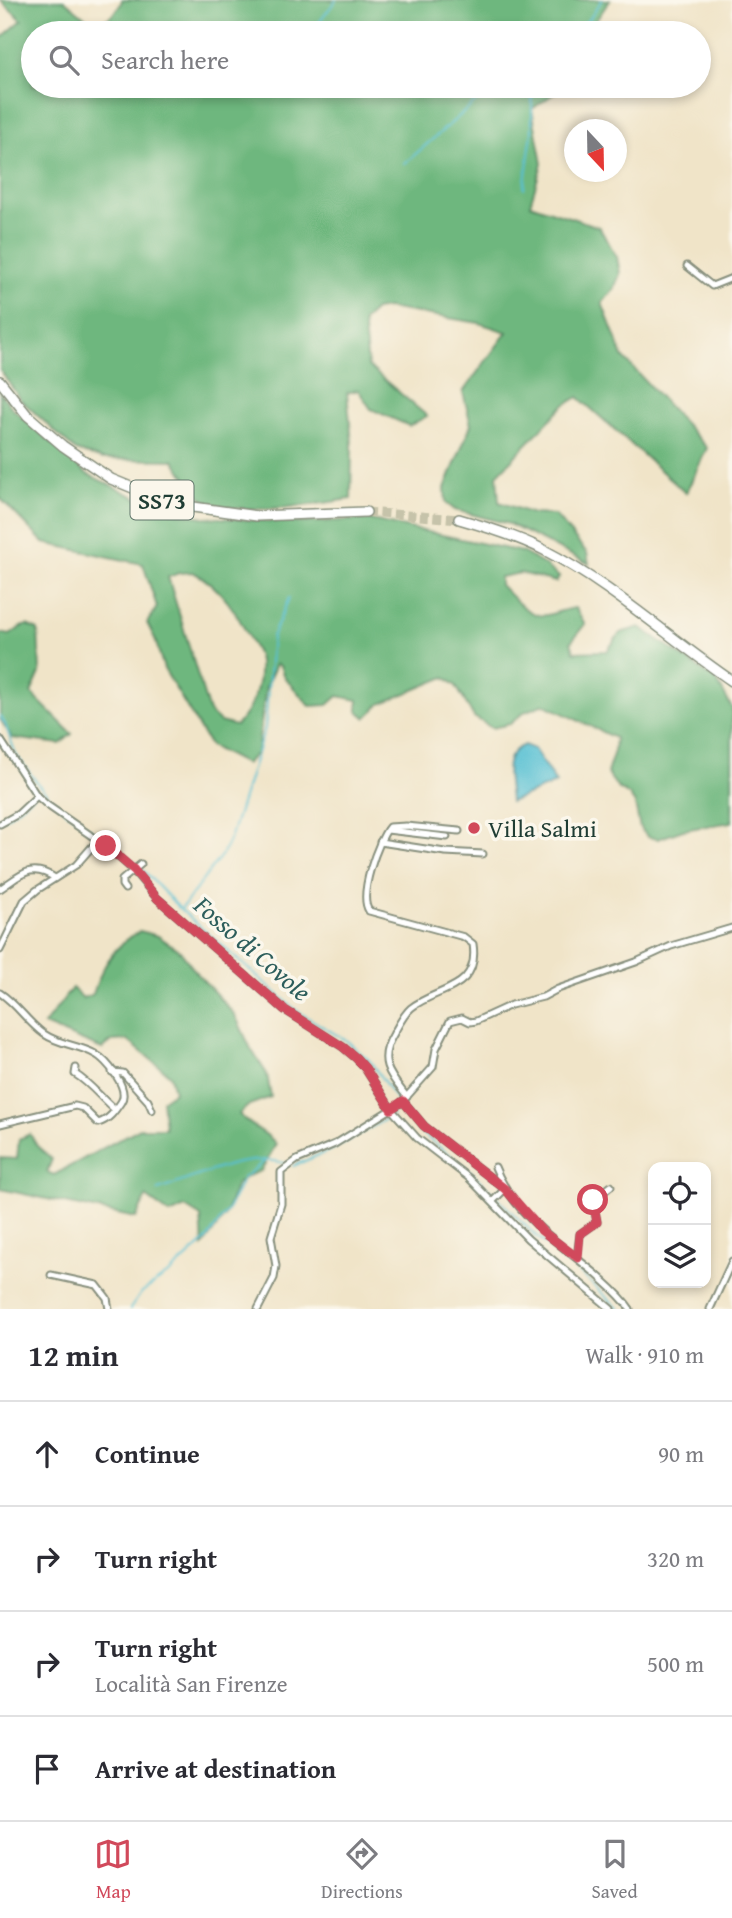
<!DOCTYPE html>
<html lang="en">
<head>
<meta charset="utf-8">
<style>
	:root { --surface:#fff; --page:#f7f7f7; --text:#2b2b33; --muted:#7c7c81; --line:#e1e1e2; --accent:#d1495b }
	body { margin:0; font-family:"Gentium Book Plus",serif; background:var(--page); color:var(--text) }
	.controls { position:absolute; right:21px; bottom:21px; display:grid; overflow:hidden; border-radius:14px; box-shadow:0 4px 10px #0003 }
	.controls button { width:63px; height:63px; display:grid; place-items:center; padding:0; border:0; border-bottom:2px solid var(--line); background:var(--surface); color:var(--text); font:35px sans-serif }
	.compass { position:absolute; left:564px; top:119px; width:63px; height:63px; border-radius:50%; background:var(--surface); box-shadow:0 4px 10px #0003; rotate:158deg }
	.stop { position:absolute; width:21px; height:21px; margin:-16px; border:5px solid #d1495b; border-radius:50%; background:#fff }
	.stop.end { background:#d1495b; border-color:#fff; box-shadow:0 2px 7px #0008 }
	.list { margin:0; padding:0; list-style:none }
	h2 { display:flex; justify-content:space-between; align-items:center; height:91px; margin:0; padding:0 28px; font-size:30px }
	h2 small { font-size:23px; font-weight:400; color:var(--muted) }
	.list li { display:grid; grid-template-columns:46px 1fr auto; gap:21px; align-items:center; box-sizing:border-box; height:105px; padding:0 28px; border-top:2px solid var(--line) }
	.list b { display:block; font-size:26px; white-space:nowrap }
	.list p { margin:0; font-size:23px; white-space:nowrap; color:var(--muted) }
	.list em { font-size:23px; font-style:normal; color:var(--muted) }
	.icon { flex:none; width:38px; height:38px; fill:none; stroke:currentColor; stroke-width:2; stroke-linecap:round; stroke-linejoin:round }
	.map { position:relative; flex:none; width:732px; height:1309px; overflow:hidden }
	.search { position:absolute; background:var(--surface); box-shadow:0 4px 10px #0003; left:21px; right:21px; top:21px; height:77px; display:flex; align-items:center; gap:18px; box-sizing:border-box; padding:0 24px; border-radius:38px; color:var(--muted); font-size:26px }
	.sheet { height:511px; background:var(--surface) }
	nav { display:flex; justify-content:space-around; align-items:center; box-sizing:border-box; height:98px; border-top:2px solid var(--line); background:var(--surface); font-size:19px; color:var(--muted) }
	nav a { display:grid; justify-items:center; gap:4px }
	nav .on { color:var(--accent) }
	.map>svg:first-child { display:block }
</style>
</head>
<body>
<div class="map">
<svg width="732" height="1309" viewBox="0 0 732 1309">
	<rect width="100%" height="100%" fill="#fbf7ec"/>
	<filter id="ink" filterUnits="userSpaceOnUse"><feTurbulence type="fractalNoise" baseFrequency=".0143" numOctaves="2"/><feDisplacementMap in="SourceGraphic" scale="14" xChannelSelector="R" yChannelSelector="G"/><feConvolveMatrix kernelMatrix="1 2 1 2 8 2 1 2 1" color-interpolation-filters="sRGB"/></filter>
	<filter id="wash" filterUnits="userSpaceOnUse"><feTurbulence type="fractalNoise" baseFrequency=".00686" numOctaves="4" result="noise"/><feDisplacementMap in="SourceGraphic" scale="28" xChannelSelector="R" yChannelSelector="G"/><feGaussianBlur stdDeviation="1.57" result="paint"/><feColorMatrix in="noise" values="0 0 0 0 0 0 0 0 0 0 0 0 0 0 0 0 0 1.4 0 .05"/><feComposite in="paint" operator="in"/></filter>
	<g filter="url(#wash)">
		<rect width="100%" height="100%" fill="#f0e4c8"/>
		<!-- forest -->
		<g fill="#6eb77e" stroke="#467a59" stroke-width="2" fill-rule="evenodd">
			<path d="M0,0H64L93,24C108,21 117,14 122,0H610L590,29V33H33V86H565L532,109L542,164L530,204L599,227L617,257L620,274L614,289L602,303L623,357L707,448L686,493L578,397L563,406L497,475L499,502L533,514L555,515L587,553L589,564L509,524L455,510L446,503L445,488L471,425L463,392L507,332L479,323L387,308L375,310L363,321L368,366L427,416L409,426L371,409L358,390L347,393L352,443L351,499C319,504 224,520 200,496C190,486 182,471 174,460L103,459L76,451L20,399L0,370V39L22,20Z"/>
			<path d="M0,393L13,409L87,474L162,510L204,517L300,523L367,519L522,552L543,564L559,577L556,582L521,573L500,577V585C512,596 529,619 547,615C557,613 565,609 575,608L585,624L571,642L574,652L607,651L620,633L640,627L717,681L732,708V822L683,830L658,839L648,837L640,828L635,804L629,795L618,788L607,773L614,751L615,738L544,704L524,712L510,724L492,728L474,717L456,686L445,677L380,704L366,718L358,711V700L338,696L328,705L310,706L284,677L280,666L276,664L266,686L257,753L245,764L210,746L164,669L155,639L147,623L157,607L143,564L44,543L0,498ZM193,572C221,586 238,614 251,642C254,648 259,655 259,662C261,686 252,709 236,726L220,722L209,712L168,577L179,573Z"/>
			<path d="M27,625L38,630L40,673L31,693L72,734L60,744L12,738L0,719V633L10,635L21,627Z"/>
			<path d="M140,931L158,936L180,951L195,971L235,1015L251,1049L267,1074L271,1097L249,1105L239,1114C250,1127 266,1131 276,1144L261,1171L247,1176L237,1184L225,1215L203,1246L201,1217L185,1207L170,1214L146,1197L136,1218L0,1189V1158L17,1159L19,1139L30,1134L37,1146L52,1159L47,1172L54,1175L140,1128H165L162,1100L174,1092L170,1075L127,1040L112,1041L102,1049L44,1025L72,988L83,998L93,994C102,966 114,945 140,931Z"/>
		</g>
		<!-- water -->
		<path fill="#57c0d3" stroke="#3b7e84" stroke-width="2" d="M524,745L534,749L556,783L510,802C509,780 499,755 524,745Z"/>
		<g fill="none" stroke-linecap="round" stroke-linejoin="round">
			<!-- stream -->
			<g stroke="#57c0d3" stroke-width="2">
				<path d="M311,33L336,0"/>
				<path d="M574,33L590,18L602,0"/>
				<path d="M251,87L253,86"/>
				<path d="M404,164L494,86"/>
				<path d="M524,188L532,133V86"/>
				<path d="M0,716L5,724L16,755L42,789L58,805L136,863"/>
				<path d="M0,819L7,817L33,796"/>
				<path d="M140,867L181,910L297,1011L347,1041L370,1061L398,1102"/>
				<path d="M182,908L223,853L231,836L265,728L272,637L289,598"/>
				<path d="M401,1107L420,1132L470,1171L536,1236L573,1266L619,1309"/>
				<path d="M293,1166L335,1148L393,1115"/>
				<path d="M158,1190C198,1178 245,1150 287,1164"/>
				<path d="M130,1309L142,1292L170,1273L207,1239L229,1208L243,1178L265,1161"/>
			</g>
		</g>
	</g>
	<g filter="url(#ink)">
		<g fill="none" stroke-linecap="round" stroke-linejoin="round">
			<!-- primary-tunnel -->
			<path stroke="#c6c3aa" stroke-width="9" stroke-dasharray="9 4.5" stroke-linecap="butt" d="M366,512L459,519"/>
			<defs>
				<g id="minor">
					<path d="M687,266L712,286L732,278"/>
					<path d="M0,739L37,796L47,805L106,846L133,870L157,898L285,1010L343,1047L356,1058L365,1068L391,1109L417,1138L469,1178L528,1239L611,1309"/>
					<path d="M0,824L18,814L37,796"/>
					<path d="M387,830L447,837"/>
					<path d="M380,842L445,852L483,854"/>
					<path d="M0,889C21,875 31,862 55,878"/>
					<path d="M125,889L122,885V880L141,864"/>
					<path d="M0,950L24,901L37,890L76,865L97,841"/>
					<path d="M0,993C17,1004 28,1023 44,1034C60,1045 79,1045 95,1054C107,1060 130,1089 121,1102C115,1111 109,1120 98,1123L83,1108L75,1106L0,1124"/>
					<path d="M76,1068L75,1074C90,1083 101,1098 115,1110"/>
					<path d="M112,1072L123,1073L148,1101L152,1110"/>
					<path d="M407,1097C390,1075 377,1062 393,1035C398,1026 403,1015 411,1008C437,987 480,991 473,944L464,937L369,911C358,895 378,841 389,827L406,826L459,831"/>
					<path d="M403,1101L424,1126L505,1189L493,1201"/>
					<path d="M495,1167C514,1215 558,1242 596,1274C608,1285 621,1295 630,1309"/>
					<path d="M577,1258L580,1234L597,1222L593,1200L611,1186"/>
					<path d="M51,1275L97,1285L107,1298L109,1309"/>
					<path d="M258,1309L274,1278L276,1266L271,1237L281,1204V1172L297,1160L335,1144L401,1103L433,1067L436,1049L450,1021L462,1018L470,1022L476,1021L511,1005L543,997L558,989L636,962L671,946L732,928"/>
					<path d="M710,1309L732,1261"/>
				</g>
				<g id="primary">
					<path d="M0,381L27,415L63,446L111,479L172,504L257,516L366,512"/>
					<path d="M459,519C487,527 517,536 544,550C612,585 669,638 732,681"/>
				</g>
			</defs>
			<!-- minor casing -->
			<use href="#minor" stroke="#88907e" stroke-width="9"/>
			<!-- primary casing -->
			<use href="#primary" stroke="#88907e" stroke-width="12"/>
			<!-- minor -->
			<use href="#minor" stroke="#fff" stroke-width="5"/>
			<!-- primary -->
			<use href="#primary" stroke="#fff" stroke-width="9"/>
		</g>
	</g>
	<g fill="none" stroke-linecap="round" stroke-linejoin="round" filter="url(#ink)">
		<!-- route -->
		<path stroke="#d1495b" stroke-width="9" d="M106,846L134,870L157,898L285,1010L343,1047L356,1058L365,1068L391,1109L403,1101L424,1126L505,1189L542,1231L578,1258L580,1234L597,1222L593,1200"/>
	</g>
	<!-- markers -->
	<circle fill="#d1495b" stroke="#fbf7ec" stroke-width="2.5" cx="474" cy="828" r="7"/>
	<g text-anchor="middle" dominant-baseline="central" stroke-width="7" stroke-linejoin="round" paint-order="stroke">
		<!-- shield labels -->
		<rect fill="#fbf7ec" stroke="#61756b" stroke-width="2" x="130.5" y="480.5" width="63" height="39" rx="5"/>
		<g font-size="23" font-weight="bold" fill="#1f3d34">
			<text x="162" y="500">SS73</text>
		</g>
		<!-- poi labels -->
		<g font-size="24" fill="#1f3d34" stroke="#fbf7ec" text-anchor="start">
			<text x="488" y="828">Villa Salmi</text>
		</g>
		<!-- water labels -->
		<g font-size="26" font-style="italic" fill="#2d5e5c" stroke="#fbf7ec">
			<text transform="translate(253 948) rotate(41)">Fosso di Covole</text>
		</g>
	</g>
</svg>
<div class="controls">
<button><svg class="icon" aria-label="locate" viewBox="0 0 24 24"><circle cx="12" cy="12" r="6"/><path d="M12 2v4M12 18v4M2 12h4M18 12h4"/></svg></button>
<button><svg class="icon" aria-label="layers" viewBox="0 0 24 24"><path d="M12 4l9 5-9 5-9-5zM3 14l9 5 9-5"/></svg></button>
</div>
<svg class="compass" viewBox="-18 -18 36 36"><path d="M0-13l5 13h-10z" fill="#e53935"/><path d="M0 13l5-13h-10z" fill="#7c7c81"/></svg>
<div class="stop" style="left:593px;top:1200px"></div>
<div class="stop end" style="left:106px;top:846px"></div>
<div class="search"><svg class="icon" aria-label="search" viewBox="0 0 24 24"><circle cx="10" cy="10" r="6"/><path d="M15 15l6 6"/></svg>Search here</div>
</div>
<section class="sheet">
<h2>12 min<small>Walk · 910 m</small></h2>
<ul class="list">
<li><svg class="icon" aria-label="ahead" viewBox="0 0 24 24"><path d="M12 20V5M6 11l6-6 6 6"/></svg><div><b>Continue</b></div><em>90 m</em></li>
<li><svg class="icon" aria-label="right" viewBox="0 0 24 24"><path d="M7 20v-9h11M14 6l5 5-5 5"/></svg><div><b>Turn right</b></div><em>320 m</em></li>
<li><svg class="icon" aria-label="right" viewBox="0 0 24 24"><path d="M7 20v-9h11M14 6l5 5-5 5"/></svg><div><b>Turn right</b><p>Località San Firenze</p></div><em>500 m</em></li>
<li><svg class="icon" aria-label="arrive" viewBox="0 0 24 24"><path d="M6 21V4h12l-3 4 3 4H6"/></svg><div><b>Arrive at destination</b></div></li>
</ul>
</section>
<nav>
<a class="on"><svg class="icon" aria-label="map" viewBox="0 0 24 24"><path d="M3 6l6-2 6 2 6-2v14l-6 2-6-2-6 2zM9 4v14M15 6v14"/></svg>Map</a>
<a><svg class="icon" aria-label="directions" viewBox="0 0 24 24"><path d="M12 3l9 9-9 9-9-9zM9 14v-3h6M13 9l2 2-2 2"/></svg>Directions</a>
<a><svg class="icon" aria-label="saved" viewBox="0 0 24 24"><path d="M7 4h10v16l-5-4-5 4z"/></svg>Saved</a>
</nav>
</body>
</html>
